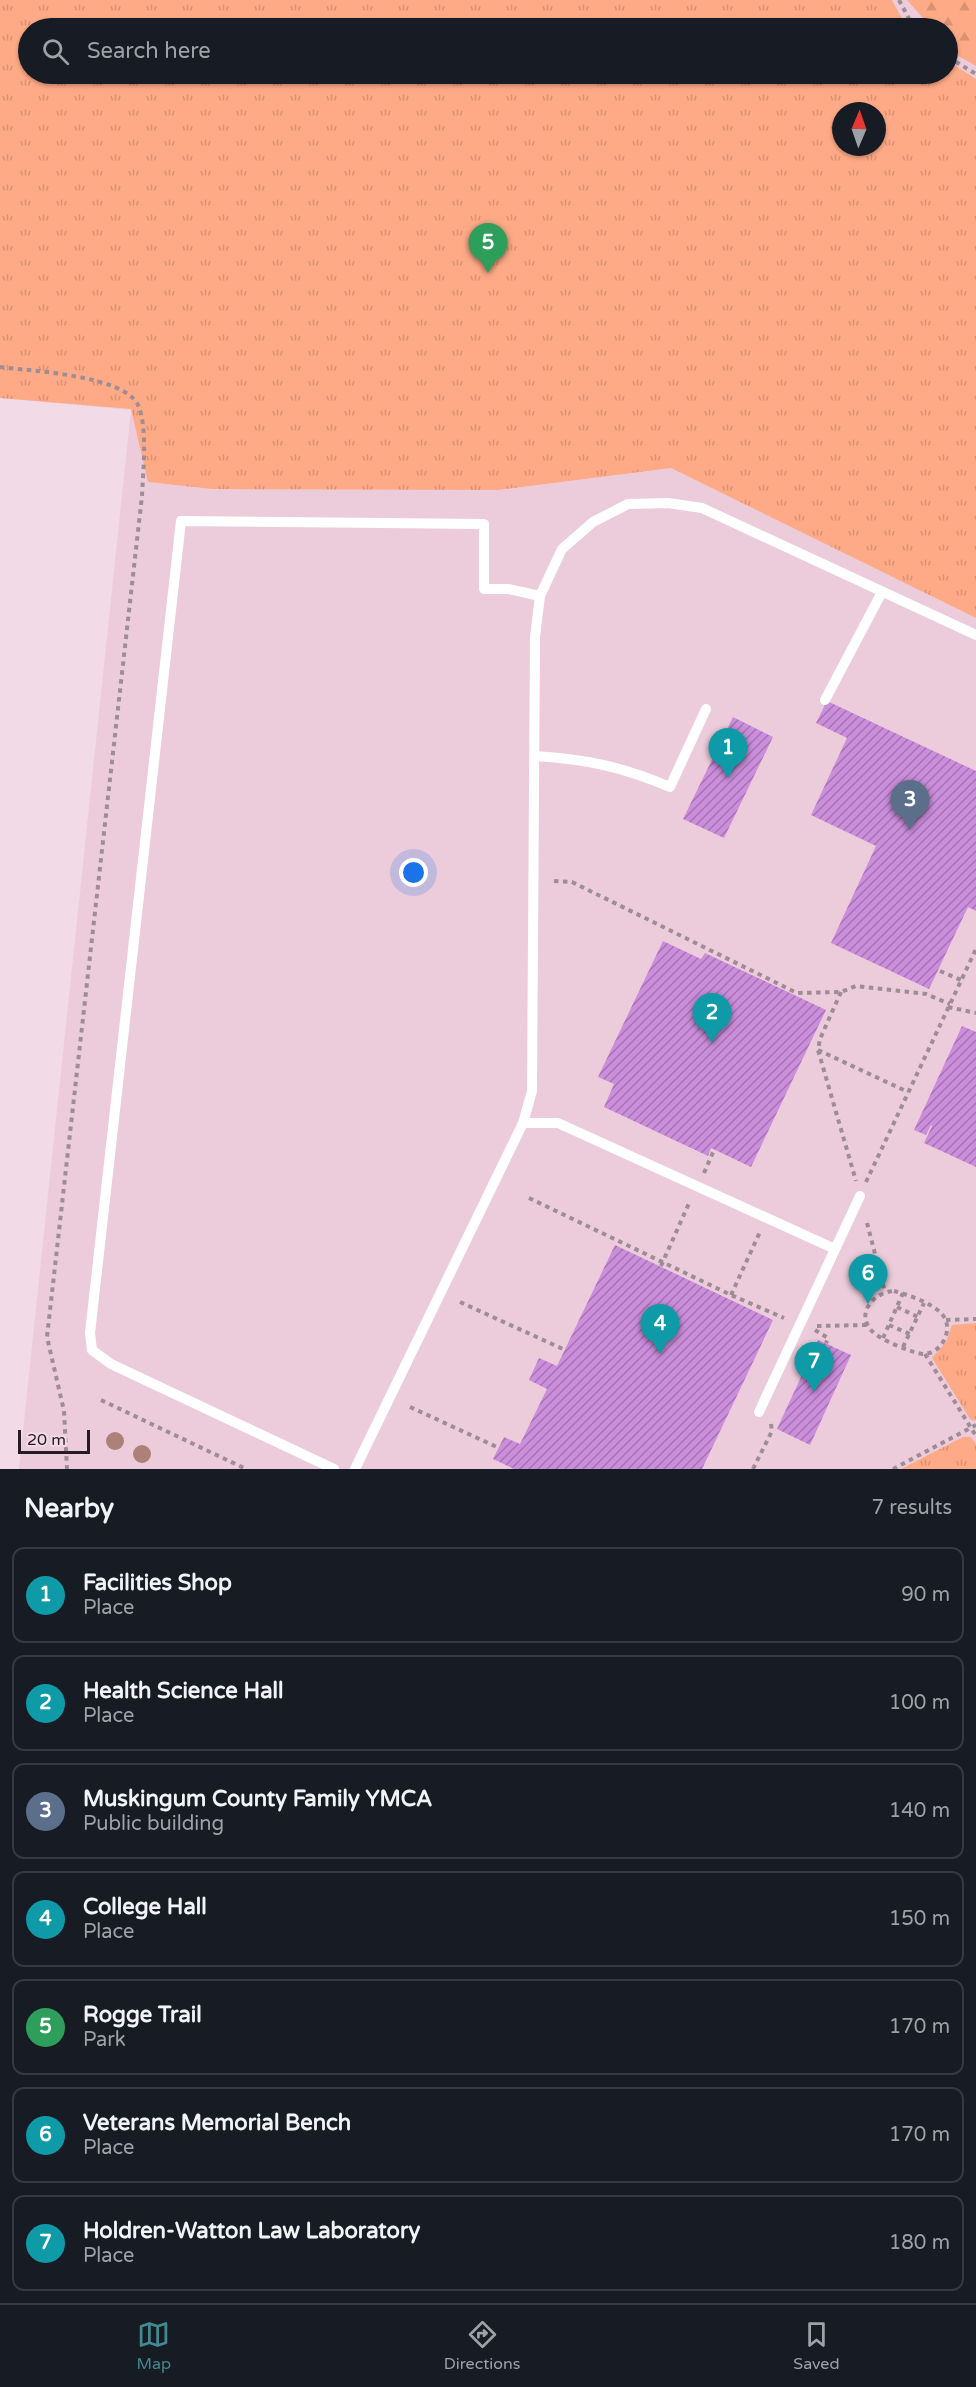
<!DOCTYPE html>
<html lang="en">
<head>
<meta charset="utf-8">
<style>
	:root { --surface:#171b24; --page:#20242c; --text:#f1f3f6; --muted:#9ea1a6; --line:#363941; --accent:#428991 }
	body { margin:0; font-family:"Varela Round",sans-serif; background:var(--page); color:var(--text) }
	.compass { position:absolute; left:832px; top:102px; width:54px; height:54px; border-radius:50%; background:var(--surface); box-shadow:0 2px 4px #0004; rotate:2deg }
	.scale { position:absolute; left:18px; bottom:15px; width:72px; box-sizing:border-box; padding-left:6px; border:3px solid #241c20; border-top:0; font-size:16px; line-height:21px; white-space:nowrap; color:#241c20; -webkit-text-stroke:4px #f2dae6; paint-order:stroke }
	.you { position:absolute; left:414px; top:873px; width:21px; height:21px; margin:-15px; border:4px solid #fff; border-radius:50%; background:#1a73e8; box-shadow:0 0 0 9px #1a73e833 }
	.badge { display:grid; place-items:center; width:39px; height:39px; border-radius:50%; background:var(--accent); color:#fff; font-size:20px; font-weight:700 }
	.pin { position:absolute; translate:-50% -50px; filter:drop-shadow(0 2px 3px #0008) }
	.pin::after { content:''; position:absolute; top:32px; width:21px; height:18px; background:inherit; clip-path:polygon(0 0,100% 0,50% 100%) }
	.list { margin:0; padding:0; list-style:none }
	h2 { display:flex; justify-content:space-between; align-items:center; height:78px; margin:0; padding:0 24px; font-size:26px }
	h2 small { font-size:20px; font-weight:400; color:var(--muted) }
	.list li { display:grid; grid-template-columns:39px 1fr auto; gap:18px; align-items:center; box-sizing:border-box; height:96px; margin:0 12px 12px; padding:0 12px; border:2px solid var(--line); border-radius:12px }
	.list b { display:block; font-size:22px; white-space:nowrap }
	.list p { margin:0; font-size:20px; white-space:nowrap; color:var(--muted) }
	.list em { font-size:20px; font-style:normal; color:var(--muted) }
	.icon { flex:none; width:33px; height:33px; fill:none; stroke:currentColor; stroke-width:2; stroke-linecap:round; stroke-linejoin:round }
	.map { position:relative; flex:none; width:976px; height:1469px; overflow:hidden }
	.search { position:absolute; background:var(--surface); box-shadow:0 2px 4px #0004; left:18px; right:18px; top:18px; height:66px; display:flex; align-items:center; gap:15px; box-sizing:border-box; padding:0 21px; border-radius:33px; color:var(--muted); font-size:22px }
	.sheet { height:834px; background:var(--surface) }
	nav { display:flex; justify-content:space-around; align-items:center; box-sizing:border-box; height:84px; border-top:2px solid var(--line); background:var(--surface); font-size:16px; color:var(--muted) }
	nav a { display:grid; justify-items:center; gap:3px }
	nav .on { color:var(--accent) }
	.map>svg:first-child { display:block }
</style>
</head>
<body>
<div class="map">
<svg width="976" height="1469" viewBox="0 0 976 1469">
	<defs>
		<pattern id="forest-firs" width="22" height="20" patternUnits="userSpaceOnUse" patternTransform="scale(1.5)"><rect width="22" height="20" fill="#ffaa86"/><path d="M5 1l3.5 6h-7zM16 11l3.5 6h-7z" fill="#da9273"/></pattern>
		<pattern id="park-tufts" width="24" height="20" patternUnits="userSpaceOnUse" patternTransform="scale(1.5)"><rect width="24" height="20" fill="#ffaa86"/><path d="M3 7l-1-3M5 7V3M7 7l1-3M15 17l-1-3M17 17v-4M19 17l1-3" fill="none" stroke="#da9273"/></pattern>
		<pattern id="building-hatch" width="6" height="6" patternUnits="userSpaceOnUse" patternTransform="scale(1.5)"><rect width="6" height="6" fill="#cb8edc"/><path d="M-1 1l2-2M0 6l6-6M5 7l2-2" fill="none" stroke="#a573b2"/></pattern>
	</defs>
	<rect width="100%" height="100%" fill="#f2dae6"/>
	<!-- built -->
	<path fill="#ecccdb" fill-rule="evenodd" d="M0,0H976V1469H19L131,410L0,398ZM28,28H948V74H28ZM841,111H877V147H841Z"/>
	<!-- forest -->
	<path fill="url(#forest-firs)" d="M907,0H976V66L953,53L948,47V28H932Z"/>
	<!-- park -->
	<g fill="url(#park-tufts)" fill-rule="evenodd">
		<path d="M0,0H892L907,28H28V74H948V61L976,79V618L671,468L498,490L212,489L148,482L131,409L0,398ZM841,111H877V147H841Z"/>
		<path d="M976,1323V1419L974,1421L970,1419L932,1358L946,1342L952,1325Z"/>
		<path d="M963,1437H971L976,1444V1469H901Z"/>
	</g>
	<!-- building -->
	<g fill="url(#building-hatch)">
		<path d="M827,701L976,771V911L968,907L929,989L831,943L876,846L811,815L847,738L816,723Z"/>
		<path d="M733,717L773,737L724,838L683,819Z"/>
		<path d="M663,941L701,959L705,953L826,1010L751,1167L711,1148L708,1156L604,1107L614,1084L598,1077Z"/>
		<path d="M962,1026L976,1032V1167L924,1143L932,1126L931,1125L926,1135L914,1130Z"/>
		<path d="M615,1245L773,1320L702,1469H514L493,1459L504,1437L520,1444L547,1389L529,1380L539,1358L557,1366Z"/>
		<path d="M818,1340L851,1355L810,1445L777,1429Z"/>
	</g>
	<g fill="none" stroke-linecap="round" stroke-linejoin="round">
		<!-- path -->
		<g stroke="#9e8d95" stroke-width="4" stroke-dasharray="4.5 4.5" stroke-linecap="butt">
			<path d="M899,0L914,28"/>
			<path d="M948,57L976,74"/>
			<path d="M0,367C30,371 124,375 138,405C148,428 143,471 142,496L47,1337L64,1411L67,1469"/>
			<path d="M554,881L572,882L797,993L841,992L856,986L926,994L950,1004"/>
			<path d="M940,971L961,980"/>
			<path d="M841,992L820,1039L818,1050L856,1181"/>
			<path d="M948,1007L976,1013"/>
			<path d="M818,1050L908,1092"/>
			<path d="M704,1173L714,1150"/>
			<path d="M866,1182L976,949"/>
			<path d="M529,1198L731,1295L784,1318"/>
			<path d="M867,1223L885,1292"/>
			<path d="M661,1266L690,1201"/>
			<path d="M894,1291C908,1295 930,1302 941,1313C955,1327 943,1353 924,1354C914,1354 879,1339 873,1332C854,1314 874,1292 894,1291Z"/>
			<path d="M731,1295L760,1232"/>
			<path d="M460,1302L565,1350"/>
			<path d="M897,1307L918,1317"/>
			<path d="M946,1320L976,1319"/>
			<path d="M889,1325L910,1334"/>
			<path d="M817,1326L867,1325"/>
			<path d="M815,1330L828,1338L826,1343"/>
			<path d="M883,1338L903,1293"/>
			<path d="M903,1347L924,1303"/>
			<path d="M925,1354L976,1436"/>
			<path d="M101,1400L246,1469"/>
			<path d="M410,1407L499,1448"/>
			<path d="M753,1469L772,1431L771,1424"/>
			<path d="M893,1469L976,1425"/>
		</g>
		<!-- service -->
		<g stroke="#fff" stroke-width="10">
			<path d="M825,700L882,592"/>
			<path d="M535,756C586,759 623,767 670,787L706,709"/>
			<path d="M523,1123H558L835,1249"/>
			<path d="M759,1412L860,1196"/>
			<path d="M334,1469L111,1364L92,1350L90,1333L181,521L484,524V589H508L540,596"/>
			<path d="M355,1469L523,1123L532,1091L535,637L540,596L562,549L593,522L628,504L668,503L702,508L976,635"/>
		</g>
	</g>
	<!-- trees -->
	<g fill="#ad8177">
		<circle cx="115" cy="1441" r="9"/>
		<circle cx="142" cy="1454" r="9"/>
	</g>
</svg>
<svg class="compass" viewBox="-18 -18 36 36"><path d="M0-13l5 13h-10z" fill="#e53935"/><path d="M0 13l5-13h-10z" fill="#9ea1a6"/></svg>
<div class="scale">20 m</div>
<div class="you"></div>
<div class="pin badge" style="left:728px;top:778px;background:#0f9aa8">1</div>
<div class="pin badge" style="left:712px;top:1043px;background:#0f9aa8">2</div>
<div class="pin badge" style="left:910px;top:830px;background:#5c6f8a">3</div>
<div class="pin badge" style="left:660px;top:1354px;background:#0f9aa8">4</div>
<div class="pin badge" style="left:488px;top:273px;background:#2e9e5b">5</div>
<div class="pin badge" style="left:868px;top:1304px;background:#0f9aa8">6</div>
<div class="pin badge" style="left:814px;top:1392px;background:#0f9aa8">7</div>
<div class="search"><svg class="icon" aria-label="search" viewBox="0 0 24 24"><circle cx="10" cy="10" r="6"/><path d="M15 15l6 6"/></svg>Search here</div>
</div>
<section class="sheet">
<h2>Nearby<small>7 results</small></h2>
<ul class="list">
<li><span class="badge" style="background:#0f9aa8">1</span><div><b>Facilities Shop</b><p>Place</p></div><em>90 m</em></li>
<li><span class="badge" style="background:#0f9aa8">2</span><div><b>Health Science Hall</b><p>Place</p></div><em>100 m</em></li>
<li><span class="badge" style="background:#5c6f8a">3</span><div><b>Muskingum County Family YMCA</b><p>Public building</p></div><em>140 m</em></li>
<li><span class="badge" style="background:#0f9aa8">4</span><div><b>College Hall</b><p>Place</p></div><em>150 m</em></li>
<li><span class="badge" style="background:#2e9e5b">5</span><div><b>Rogge Trail</b><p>Park</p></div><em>170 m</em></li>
<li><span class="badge" style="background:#0f9aa8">6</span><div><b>Veterans Memorial Bench</b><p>Place</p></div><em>170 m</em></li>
<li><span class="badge" style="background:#0f9aa8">7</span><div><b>Holdren-Watton Law Laboratory</b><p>Place</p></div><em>180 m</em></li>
</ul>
</section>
<nav>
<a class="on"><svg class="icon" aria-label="map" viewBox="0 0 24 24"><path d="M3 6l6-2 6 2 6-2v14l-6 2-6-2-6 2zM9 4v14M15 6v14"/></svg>Map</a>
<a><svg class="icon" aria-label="directions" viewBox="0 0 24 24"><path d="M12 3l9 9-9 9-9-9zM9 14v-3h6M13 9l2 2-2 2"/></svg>Directions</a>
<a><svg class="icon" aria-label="saved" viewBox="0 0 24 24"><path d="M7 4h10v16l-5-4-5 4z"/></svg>Saved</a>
</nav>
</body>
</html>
